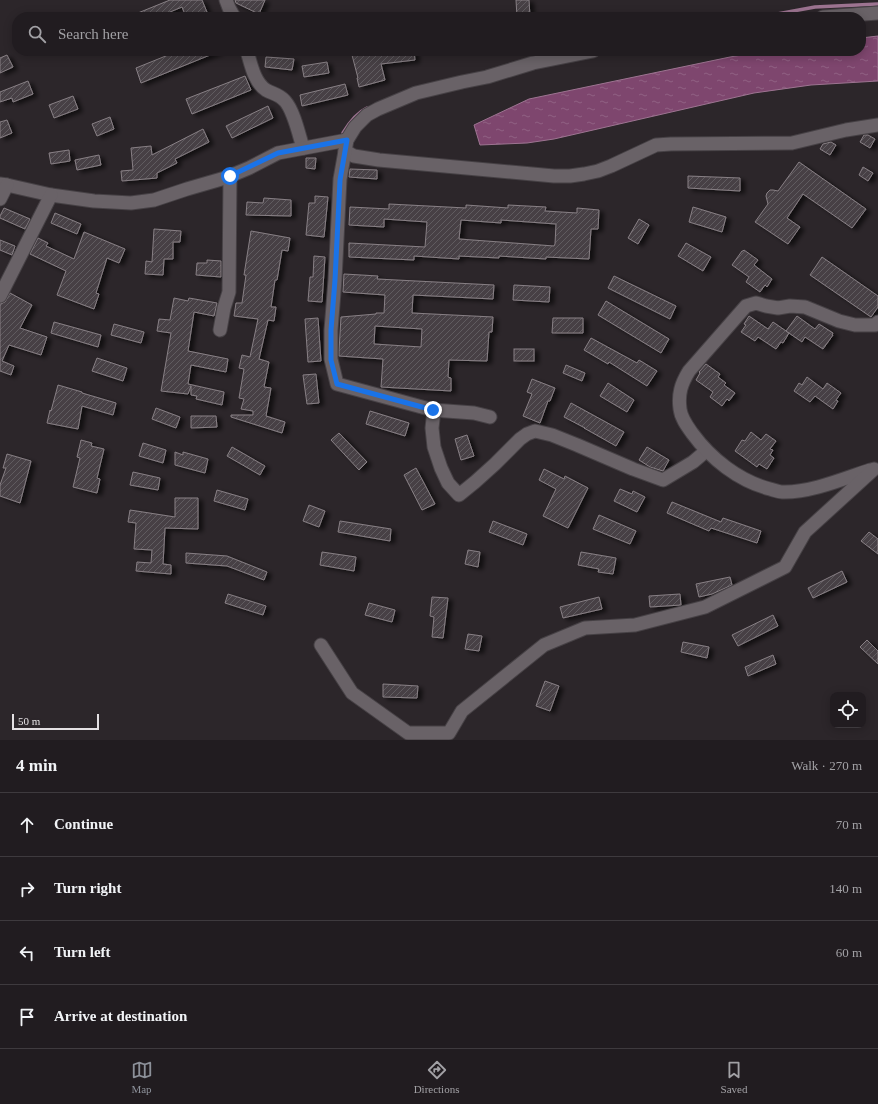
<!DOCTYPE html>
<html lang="en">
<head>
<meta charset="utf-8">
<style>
	:root { --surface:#211c20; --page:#2d292d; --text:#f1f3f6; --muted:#a2a1a5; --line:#3e3a3e; --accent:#8c9099 }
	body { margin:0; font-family:Georgia,serif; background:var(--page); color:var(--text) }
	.controls { position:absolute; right:12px; bottom:12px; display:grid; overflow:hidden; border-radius:8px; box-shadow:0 2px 10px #0003 }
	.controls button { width:36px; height:36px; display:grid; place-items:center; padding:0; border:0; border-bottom:1px solid var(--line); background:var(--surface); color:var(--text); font:20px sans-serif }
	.scale { position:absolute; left:12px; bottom:10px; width:87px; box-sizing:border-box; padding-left:4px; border:2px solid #e4e0e3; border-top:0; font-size:11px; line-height:14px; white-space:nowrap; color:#e4e0e3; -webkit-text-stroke:3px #2c262a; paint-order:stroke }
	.stop { position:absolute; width:12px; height:12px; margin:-9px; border:3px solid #1a73e8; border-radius:50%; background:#fff }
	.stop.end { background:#1a73e8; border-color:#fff; box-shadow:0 1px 4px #0008 }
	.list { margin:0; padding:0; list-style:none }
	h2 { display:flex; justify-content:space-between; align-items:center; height:52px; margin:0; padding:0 16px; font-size:17px }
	h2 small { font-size:13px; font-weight:400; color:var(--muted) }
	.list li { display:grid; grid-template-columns:26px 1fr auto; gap:12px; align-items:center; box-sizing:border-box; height:64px; padding:0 16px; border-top:1px solid var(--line) }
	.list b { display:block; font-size:15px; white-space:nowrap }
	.list em { font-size:13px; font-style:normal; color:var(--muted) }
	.icon { flex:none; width:22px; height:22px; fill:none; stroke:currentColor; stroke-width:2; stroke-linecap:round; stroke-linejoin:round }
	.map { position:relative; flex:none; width:878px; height:740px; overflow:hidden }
	.search { position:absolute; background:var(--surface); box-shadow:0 2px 10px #0003; left:12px; right:12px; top:12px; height:44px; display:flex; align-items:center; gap:10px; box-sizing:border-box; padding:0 14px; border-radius:16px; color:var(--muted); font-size:15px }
	.sheet { height:308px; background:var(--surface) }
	nav { display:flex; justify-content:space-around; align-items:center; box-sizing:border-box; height:56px; border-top:1px solid var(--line); background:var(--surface); font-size:11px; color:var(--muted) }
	nav a { display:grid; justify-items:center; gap:2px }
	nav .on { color:var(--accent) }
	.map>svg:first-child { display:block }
</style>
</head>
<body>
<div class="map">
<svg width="878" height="740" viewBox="0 0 878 740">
	<defs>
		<pattern id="water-ripples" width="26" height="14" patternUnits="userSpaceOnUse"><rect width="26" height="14" fill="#7e466e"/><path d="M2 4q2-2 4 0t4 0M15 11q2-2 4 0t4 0" fill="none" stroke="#906083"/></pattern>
		<pattern id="building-hatch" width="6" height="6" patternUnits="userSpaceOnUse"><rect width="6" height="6" fill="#474045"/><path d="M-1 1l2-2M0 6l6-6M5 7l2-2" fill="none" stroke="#615b60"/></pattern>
		<filter id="shadow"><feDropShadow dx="4.5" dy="2.5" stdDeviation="2" flood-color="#0009"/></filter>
	</defs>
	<rect width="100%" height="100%" fill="#2c262a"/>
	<!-- water -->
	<path fill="url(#water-ripples)" stroke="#9d7491" d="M878,36V81L811,85L754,93L554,139L527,143L480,145L474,125L529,99L730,57L765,51H861V38Z"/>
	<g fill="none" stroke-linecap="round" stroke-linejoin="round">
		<!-- stream -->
		<g stroke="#9d7491" stroke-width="3.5">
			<path d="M761,17L815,7L878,4"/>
			<path d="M343,133C349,123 356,113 367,108"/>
		</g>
	</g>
	<!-- building -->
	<g fill="url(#building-hatch)" stroke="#888085" fill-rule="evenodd" filter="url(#shadow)">
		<path d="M170,0H202L209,17H186L182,7L158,17H128Z"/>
		<path d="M235,0H265L259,14L236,3Z"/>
		<path d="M516,0H529L530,17H517Z"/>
		<path d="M178,51H220L141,83L136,68Z"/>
		<path d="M367,51H414L415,60L381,64L385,80L359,87L357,78H358L352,55Z"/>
		<path d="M7,55L13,67L0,73V58Z"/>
		<path d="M266,57L294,59L292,70L265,67Z"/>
		<path d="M327,62L329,73L304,77L302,66Z"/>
		<path d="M245,76L251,90L192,114L186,99Z"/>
		<path d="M28,81L33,94L13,102L12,98L0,102V92Z"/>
		<path d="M345,84L348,95L302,106L300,95Z"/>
		<path d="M73,96L78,109L54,118L49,105Z"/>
		<path d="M268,106L273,118L232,138L226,126Z"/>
		<path d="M110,117L114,129L97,136L92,124Z"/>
		<path d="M7,120L12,133L0,138V122Z"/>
		<path d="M203,129L209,142L175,159L177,163L157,173V178L122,181L121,171L133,170L131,148L151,146L152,155Z"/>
		<path d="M864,135H868L875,139L870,148L860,142Z"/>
		<path d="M831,142L836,145L830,155L820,149L823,144Z"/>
		<path d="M69,150L70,161L51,164L49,153Z"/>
		<path d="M99,155L101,165L77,170L75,160Z"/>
		<path d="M306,158H316L315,169L306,168Z"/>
		<path d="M799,162L866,209L852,228L803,194L787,218L800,227L788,244L755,222L768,204L766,196L767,193L770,190H773L778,191Z"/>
		<path d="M863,167L873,173L868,181L859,175Z"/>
		<path d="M350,169L377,170V179L349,177Z"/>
		<path d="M688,176L740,178V191L688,188Z"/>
		<path d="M315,196L328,197L324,237L306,235L309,203H315Z"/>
		<path d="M264,198L291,200V216L246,215L247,202L263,203Z"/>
		<path d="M389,204L466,208V205L508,208V205L546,207L545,211L577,213V208L599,210L598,229H591L589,259L546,257V259L499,256V258L459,256V259L414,256V260L349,257V243L425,247L427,222L384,219V227L349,225L350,207L389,209ZM461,220L501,223V220L556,224L555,244L554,246L459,239Z"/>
		<path d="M693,207L726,217L722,232L689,222Z"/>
		<path d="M4,208L30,219L25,229L0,218V216Z"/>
		<path d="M55,213L81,224L77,234L51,223Z"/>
		<path d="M639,219L649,225L638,244L628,238Z"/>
		<path d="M154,229L181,231L180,242H173V259H164L163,275L145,274L146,261L152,262Z"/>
		<path d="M251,231L290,238L288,251L282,250L277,280H275L271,307H276L274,321L268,320L259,359L269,362L264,387L271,388L266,416L285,422L282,433L231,417V415H253V411L241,409L244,399L239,398L244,369L239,368L242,355L250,357L258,319L234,316L236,303H242L246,275H244Z"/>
		<path d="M84,232L125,249L119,263L107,258L96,293L99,294L94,309L57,295L66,271L30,254L38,238L48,243L46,246L74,259Z"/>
		<path d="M0,240L15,246L12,255L0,250Z"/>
		<path d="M686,243L711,257L703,271L678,256Z"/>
		<path d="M744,250L758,260L754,265L772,279L767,287L765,285L760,292L746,282L749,277L732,265L742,251H743Z"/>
		<path d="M314,256L325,257L322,302L308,301L310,277H313Z"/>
		<path d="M822,257L878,296V307L871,317L810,275Z"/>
		<path d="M207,260L221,261V277L196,275L197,263H207Z"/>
		<path d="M344,274L378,276L377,279L494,285L493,299L413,295L412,313L493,317L492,332H489L487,361L449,360L448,377L451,378V391L381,387L383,359L339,356V351L341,317L376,314V313H384L385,295L343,292ZM375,326L422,329L421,347L374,344Z"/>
		<path d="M614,276L676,306L670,319L608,288Z"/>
		<path d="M514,285L550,287L549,302L513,300Z"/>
		<path d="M10,293L32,305L20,328L47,337L41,355L9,345L2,361L14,366L11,375L0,371V304L5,302Z"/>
		<path d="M174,298L188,301L189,298L217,303L214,316L194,312L188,351L228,359L226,372L191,365L188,384L224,392L222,405L196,399L197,396L191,395V386L188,394L161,391L171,333L157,331L159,319L170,320Z"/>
		<path d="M606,301L669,339L661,353L598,315Z"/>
		<path d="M749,316L768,329L773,322L789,333L783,343L781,342L776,349L758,337L755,341L741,332L746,325L744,324Z"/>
		<path d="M797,316L815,329L819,324L833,333L832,335H833L823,349L805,337L802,342L786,331Z"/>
		<path d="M318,318L321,361L308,362L305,319Z"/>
		<path d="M553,318H583V333H552Z"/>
		<path d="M54,322L101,335L98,347L51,333Z"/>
		<path d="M114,324L144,332L141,343L111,335Z"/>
		<path d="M591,338L637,363L639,360L657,371L647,386L609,362L608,364L584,350Z"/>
		<rect x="514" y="349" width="20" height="12"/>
		<path d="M97,358L127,368L123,381L92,371Z"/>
		<path d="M706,364L720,374L718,377L726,383L724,385L735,393L729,401L727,399L722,406L710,397L713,392L696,380L700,373L699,372Z"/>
		<path d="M566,365L585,373L582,381L563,373Z"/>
		<path d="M316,374L319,403L307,404L303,375Z"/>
		<path d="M807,377L823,389L827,383L841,393L836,400L838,401L833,409L815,396L810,402L794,391L799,383L802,385Z"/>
		<path d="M532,379L555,388L550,401H548L540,423L523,416L532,394L527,392Z"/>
		<path d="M608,383L634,400L627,412L600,396Z"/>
		<path d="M58,385L82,392V393L116,403L113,415L82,406L78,429L47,423L50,410L51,411Z"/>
		<path d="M571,403L624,432L616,446L584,428H585L564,417Z"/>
		<path d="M156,408L180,417L176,428L152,419Z"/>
		<path d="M370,411L409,423L405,436L366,424Z"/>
		<path d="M191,416H216L217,427L191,428Z"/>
		<path d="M751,432L761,440L766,434L776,441L770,449L773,450L770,455L774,458L767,469L759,464L757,467L735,451L742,440L745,441Z"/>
		<path d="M339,433L367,462L359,470L331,440Z"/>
		<path d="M467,435L474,456L461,460L455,439Z"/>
		<path d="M81,440L92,443L91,446L104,449L97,478L100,479L97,493L73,487L80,458L77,457Z"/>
		<path d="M143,443L166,450L163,463L139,456Z"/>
		<path d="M232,447L265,466L260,475L227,456Z"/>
		<path d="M647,447L669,460L663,471L650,467L639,460Z"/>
		<path d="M175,452L183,455V452L208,459L205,473L175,465Z"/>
		<path d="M7,454L31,461L20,503L0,496V485L6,468H3Z"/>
		<path d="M416,468L435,504L422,510L404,475Z"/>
		<path d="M544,469L564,479L565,476L588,488L568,528L543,516L556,489L539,480Z"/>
		<path d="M133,472L160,478L158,490L130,485Z"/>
		<path d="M620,489L632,494L633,491L645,497L637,512L614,501Z"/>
		<path d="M217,490L248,499L245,510L214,501Z"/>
		<path d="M175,498H198V529L165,528L163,564L171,565V574L136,571L137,562L151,563L152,550L134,549L136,523L128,522L130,510L175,517Z"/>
		<path d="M672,502L721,522L723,518L761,531L757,543L711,528L709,531L667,513Z"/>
		<path d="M309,505L325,511L319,527L303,521Z"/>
		<path d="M599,515L636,531L630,544L593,529Z"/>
		<path d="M340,521L391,529L390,541L338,532Z"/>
		<path d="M493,521L527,534L523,545L489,532Z"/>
		<path d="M869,532L878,539V554L861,541Z"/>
		<path d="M468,550L480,552L478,567L465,564Z"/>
		<path d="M322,552L356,557L354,571L320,565Z"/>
		<path d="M581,552L616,558L613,574L598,572L599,569L578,565Z"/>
		<path d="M186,553L227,556L267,572L264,580L227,566L186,563Z"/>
		<path d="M842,571L847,582L813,598L808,588Z"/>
		<path d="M730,577L732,585L712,594L699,597L696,584Z"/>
		<path d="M228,594L266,606L263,615L225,603Z"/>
		<path d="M680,594L681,605L650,607L649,596Z"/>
		<path d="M432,597L448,598L443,638L432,637L434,617L430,616Z"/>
		<path d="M599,597L602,609L563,618L560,607Z"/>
		<path d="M369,603L395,610L392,622L365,615Z"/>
		<path d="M773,615L778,626L738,646L732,635Z"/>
		<path d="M468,634L482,636L479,651L465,649Z"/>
		<path d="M867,640L878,651V664L860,647Z"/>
		<path d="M683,642L709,647L707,658L681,652Z"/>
		<path d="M773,655L776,664L748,676L745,667Z"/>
		<path d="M545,681L559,686L550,711L536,706Z"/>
		<path d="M383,684L418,686L417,698L383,697Z"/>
	</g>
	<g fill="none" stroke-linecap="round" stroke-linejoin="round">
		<defs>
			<g id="minor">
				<path d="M226,0L229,8L234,17"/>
				<path d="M823,17L878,13"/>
				<path d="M247,51C251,64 254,82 266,90C273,94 279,94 285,101C294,111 299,135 303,148"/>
				<path d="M345,151L354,156L379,160L554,176H570L584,174L598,171L611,166L656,145L671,144L792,143L846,130L878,125"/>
				<path d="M0,184L7,185L51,195L94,201L131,203L154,200L187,189L225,178L249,168L278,153L347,140"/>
				<path d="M0,199L7,185"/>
				<path d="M0,296L51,195"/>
				<path d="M220,330L224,308L229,292L230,176"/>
				<path d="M434,410L432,428L434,447L441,468L448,483L459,495L475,482L495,464L520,439L527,434L535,431L552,435L577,445L633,469L663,480L693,462L706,451"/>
				<path d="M490,417L474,413L433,410L337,384L331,359V330L335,280L340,179L347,140L355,127L367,115L378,109L416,93L462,82L487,77L533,63L593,51"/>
				<path d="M870,470C843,479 810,493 782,492C778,492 774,490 770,489C739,481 711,459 692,433C687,426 681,418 680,409C678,394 681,384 689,371L746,306L756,303L766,306L778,308L790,306L805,307L839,321L855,325H875L878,322"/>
				<path d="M321,645L352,693L408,733H449L462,711L544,645L585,628L635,625L705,607L785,567L805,532L874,469"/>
			</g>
		</defs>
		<!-- minor casing -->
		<use href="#minor" stroke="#464145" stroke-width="15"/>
		<!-- minor -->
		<use href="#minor" stroke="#696267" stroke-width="13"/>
	</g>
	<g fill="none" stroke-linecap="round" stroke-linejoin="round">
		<!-- route -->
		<path stroke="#1a73e8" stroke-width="5" d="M230,176L278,153L347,140L340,180L335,280L331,330V360L337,384L433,410"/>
	</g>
</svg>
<div class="controls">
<button><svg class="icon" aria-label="locate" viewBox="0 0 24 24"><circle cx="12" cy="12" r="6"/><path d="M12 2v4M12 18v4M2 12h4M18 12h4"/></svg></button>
</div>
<div class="scale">50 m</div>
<div class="stop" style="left:230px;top:176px"></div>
<div class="stop end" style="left:433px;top:410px"></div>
<div class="search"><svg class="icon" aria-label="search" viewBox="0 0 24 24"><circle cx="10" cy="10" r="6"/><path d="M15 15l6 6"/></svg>Search here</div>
</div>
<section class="sheet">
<h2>4 min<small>Walk · 270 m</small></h2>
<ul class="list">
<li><svg class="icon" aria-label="ahead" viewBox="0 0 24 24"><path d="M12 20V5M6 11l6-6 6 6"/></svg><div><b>Continue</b></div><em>70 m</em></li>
<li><svg class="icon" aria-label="right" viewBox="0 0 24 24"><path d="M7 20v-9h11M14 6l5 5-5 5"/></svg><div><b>Turn right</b></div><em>140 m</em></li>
<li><svg class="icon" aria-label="left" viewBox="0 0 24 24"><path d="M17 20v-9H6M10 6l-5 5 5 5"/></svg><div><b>Turn left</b></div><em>60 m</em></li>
<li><svg class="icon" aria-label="arrive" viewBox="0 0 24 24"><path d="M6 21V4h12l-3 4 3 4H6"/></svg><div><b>Arrive at destination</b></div></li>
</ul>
</section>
<nav>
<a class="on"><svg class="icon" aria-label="map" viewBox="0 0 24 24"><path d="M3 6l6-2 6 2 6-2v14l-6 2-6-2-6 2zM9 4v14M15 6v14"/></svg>Map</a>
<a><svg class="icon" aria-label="directions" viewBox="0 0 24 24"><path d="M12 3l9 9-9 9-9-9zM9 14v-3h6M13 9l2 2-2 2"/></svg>Directions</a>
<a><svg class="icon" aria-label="saved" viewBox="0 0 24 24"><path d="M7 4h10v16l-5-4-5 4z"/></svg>Saved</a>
</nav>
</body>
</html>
